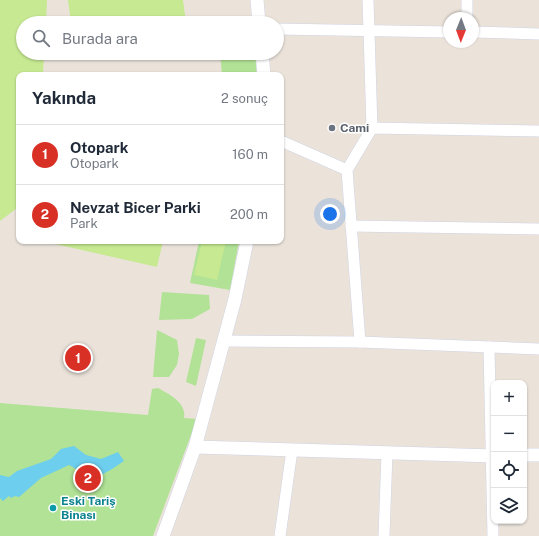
<!DOCTYPE html>
<html lang="tr">
<head>
<meta charset="utf-8">
<style>
	:root { --surface:#fff; --page:#f6f6f7; --text:#1f2937; --muted:#747a83; --line:#e0e1e3; --accent:#d93025 }
	body { margin:0; font-family:"Public Sans",sans-serif; background:var(--page); color:var(--text) }
	.controls { position:absolute; right:12px; bottom:12px; display:grid; overflow:hidden; border-radius:8px; box-shadow:0 1px 3px #0004 }
	.controls button { width:36px; height:36px; display:grid; place-items:center; padding:0; border:0; border-bottom:1px solid var(--line); background:var(--surface); color:var(--text); font:20px sans-serif }
	.compass { position:absolute; left:443px; top:12px; width:36px; height:36px; border-radius:50%; background:var(--surface); box-shadow:0 1px 3px #0004; rotate:181deg }
	.you { position:absolute; left:330px; top:214px; width:14px; height:14px; margin:-10px; border:3px solid #fff; border-radius:50%; background:#1a73e8; box-shadow:0 0 0 6px #1a73e833 }
	.badge { display:grid; place-items:center; width:26px; height:26px; border-radius:50%; background:var(--accent); color:#fff; font-size:13px; font-weight:700 }
	.pin { position:absolute; translate:-50% -50%; border:2px solid #fff; box-shadow:0 1px 4px #0006 }
	.list { margin:0; padding:0; list-style:none }
	h2 { display:flex; justify-content:space-between; align-items:center; height:52px; margin:0; padding:0 16px; font-size:17px }
	h2 small { font-size:13px; font-weight:400; color:var(--muted) }
	.list li { display:grid; grid-template-columns:26px 1fr auto; gap:12px; align-items:center; box-sizing:border-box; height:60px; padding:0 16px; border-top:1px solid var(--line) }
	.list b { display:block; font-size:15px; white-space:nowrap }
	.list p { margin:0; font-size:13px; white-space:nowrap; color:var(--muted) }
	.list em { font-size:13px; font-style:normal; color:var(--muted) }
	.icon { flex:none; width:22px; height:22px; fill:none; stroke:currentColor; stroke-width:2; stroke-linecap:round; stroke-linejoin:round }
	.map { position:relative; flex:none; width:539px; height:536px; overflow:hidden }
	.search { position:absolute; background:var(--surface); box-shadow:0 1px 3px #0004; left:16px; top:16px; width:268px; height:44px; display:flex; align-items:center; gap:10px; box-sizing:border-box; padding:0 14px; border-radius:22px; color:var(--muted); font-size:15px }
	.panel { position:absolute; background:var(--surface); box-shadow:0 1px 3px #0004; left:16px; top:72px; width:268px; height:172px; border-radius:8px }
	.map>svg:first-child { display:block }
</style>
</head>
<body>
<div class="map">
<svg width="539" height="536" viewBox="0 0 539 536">
	<rect width="100%" height="100%" fill="#ebe3da"/>
	<!-- green -->
	<g fill="#b1e296">
		<path d="M220,53H255L257,75H222Z"/>
		<path d="M199,241H239L230,290L190,283Z"/>
		<path d="M162,292L209,295L210,309L192,319L159,320Z"/>
		<path d="M157,330L177,340L179,354L177,365L169,377H153Z"/>
		<path d="M196,338L206,340L196,386L186,382Z"/>
		<path d="M158,388C169,394 187,403 184,418L197,419L153,536H0V403L148,415L152,389Z"/>
	</g>
	<!-- pitch -->
	<g fill="#c6e992">
		<path d="M0,0H47L46,23H23V53H44L43,75H19V205L17,208L0,221Z"/>
		<path d="M68,0H183L186,23H71Z"/>
		<path d="M74,53H136L75,60Z"/>
		<path d="M42,241H163L157,267Z"/>
		<path d="M202,241H226L217,280L194,275Z"/>
	</g>
	<!-- water -->
	<path fill="#6dceed" d="M74,446L86,455L101,459L118,452L124,461L112,469L94,479L69,465L41,478L19,497L15,496L11,498L9,496L3,501L0,498V475L9,477L17,471L51,459L61,449Z"/>
	<g fill="none" stroke-linecap="round" stroke-linejoin="round">
		<defs>
			<g id="minor">
				<path d="M368,0L372,128"/>
				<path d="M467,18V0"/>
				<path d="M277,29L449,32"/>
				<path d="M473,32L539,34"/>
				<path d="M281,141L347,170L360,342"/>
				<path d="M347,170L372,128L539,131"/>
				<path d="M351,226L539,229"/>
				<path d="M224,341L360,342L539,349"/>
				<path d="M489,347L493,536"/>
				<path d="M280,536L292,450"/>
				<path d="M384,536L387,453"/>
			</g>
			<g id="tertiary">
				<path d="M257,0L259,23"/>
				<path d="M262,53L264,75"/>
				<path d="M195,447L494,456"/>
				<path d="M524,455H539"/>
				<path d="M163,536L195,447L235,299L247,241"/>
			</g>
		</defs>
		<!-- minor casing -->
		<use href="#minor" stroke="#cfd3e2" stroke-width="12"/>
		<!-- tertiary casing -->
		<use href="#tertiary" stroke="#cfd3e2" stroke-width="14"/>
		<!-- minor -->
		<use href="#minor" stroke="#fff" stroke-width="11"/>
		<!-- tertiary -->
		<use href="#tertiary" stroke="#fff" stroke-width="13"/>
	</g>
	<!-- markers -->
	<circle fill="#6b7280" stroke="#fff" stroke-width="1.5" cx="332" cy="128" r="4"/>
	<circle fill="#0f9aa8" stroke="#fff" stroke-width="1.5" cx="53" cy="508" r="4"/>
	<g text-anchor="middle" dominant-baseline="central" stroke-width="3" stroke-linejoin="round" paint-order="stroke">
		<!-- worship labels -->
		<g font-size="12" font-weight="bold" fill="#5b616d" stroke="#fff" text-anchor="start">
			<text x="340" y="128">Cami</text>
		</g>
		<!-- culture labels -->
		<g font-size="12" font-weight="bold" fill="#0d838f" stroke="#fff" text-anchor="start">
			<text x="61" y="501">Eski Tariş<tspan x="61" dy="14">Binası</tspan></text>
		</g>
	</g>
</svg>
<div class="controls">
<button>+</button>
<button>−</button>
<button><svg class="icon" aria-label="locate" viewBox="0 0 24 24"><circle cx="12" cy="12" r="6"/><path d="M12 2v4M12 18v4M2 12h4M18 12h4"/></svg></button>
<button><svg class="icon" aria-label="layers" viewBox="0 0 24 24"><path d="M12 4l9 5-9 5-9-5zM3 14l9 5 9-5"/></svg></button>
</div>
<svg class="compass" viewBox="-18 -18 36 36"><path d="M0-13l5 13h-10z" fill="#e53935"/><path d="M0 13l5-13h-10z" fill="#747a83"/></svg>
<div class="you"></div>
<div class="pin badge" style="left:78px;top:358px">1</div>
<div class="pin badge" style="left:88px;top:478px">2</div>
<div class="search"><svg class="icon" aria-label="search" viewBox="0 0 24 24"><circle cx="10" cy="10" r="6"/><path d="M15 15l6 6"/></svg>Burada ara</div>
<section class="panel">
<h2>Yakında<small>2 sonuç</small></h2>
<ul class="list">
<li><span class="badge">1</span><div><b>Otopark</b><p>Otopark</p></div><em>160 m</em></li>
<li><span class="badge">2</span><div><b>Nevzat Bicer Parki</b><p>Park</p></div><em>200 m</em></li>
</ul>
</section>
</div>
</body>
</html>
